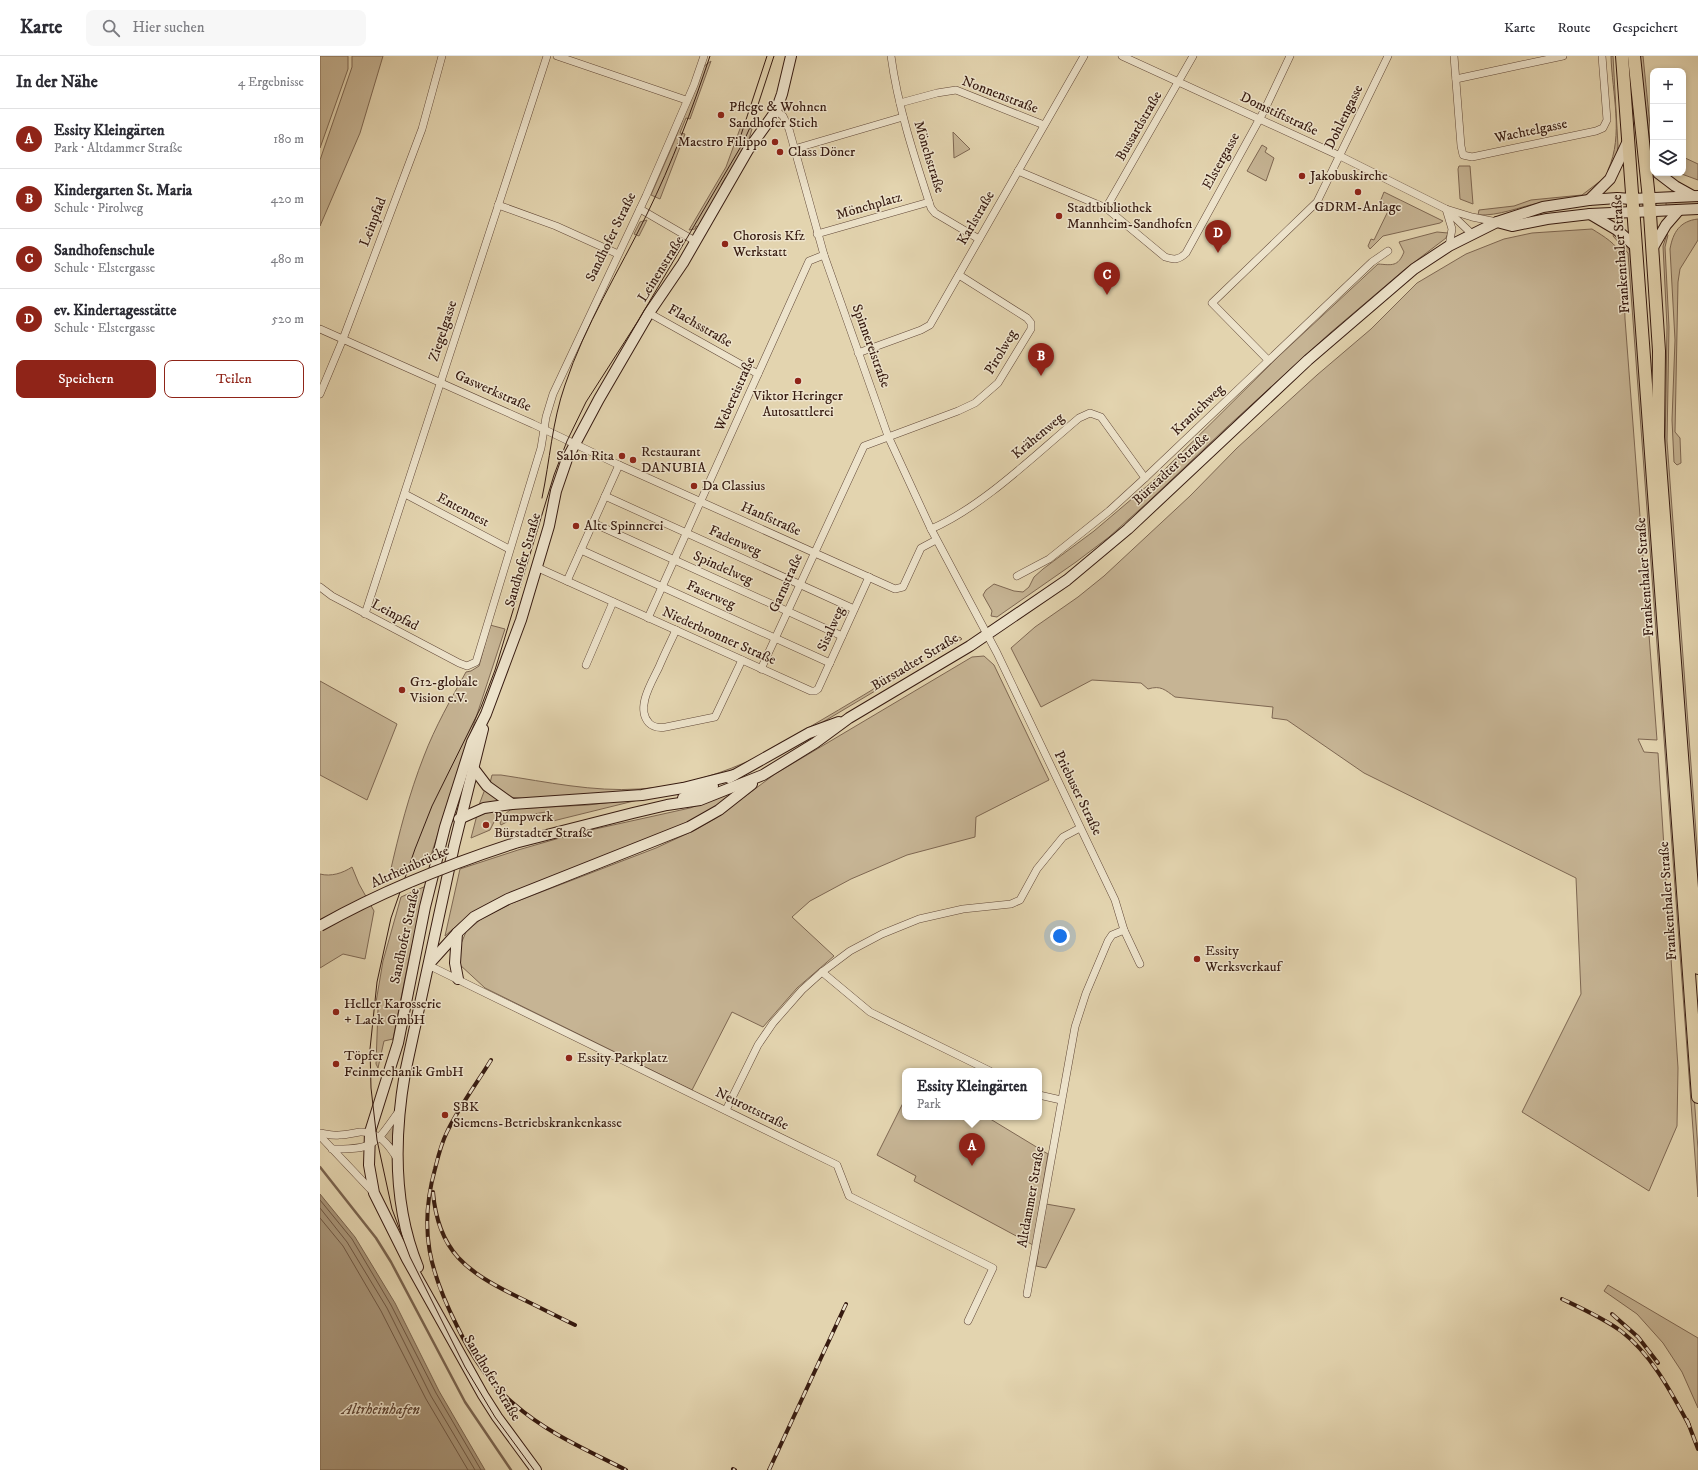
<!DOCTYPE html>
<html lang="de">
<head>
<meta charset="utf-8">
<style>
	:root { --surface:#fff; --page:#f7f7f7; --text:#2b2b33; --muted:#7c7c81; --line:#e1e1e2; --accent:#8f2418 }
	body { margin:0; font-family:"IM FELL DW Pica",serif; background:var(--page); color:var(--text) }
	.controls { position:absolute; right:12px; top:12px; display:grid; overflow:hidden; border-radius:8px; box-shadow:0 2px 6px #0003 }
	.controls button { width:36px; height:36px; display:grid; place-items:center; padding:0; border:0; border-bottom:1px solid var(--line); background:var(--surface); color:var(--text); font:20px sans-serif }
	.you { position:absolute; left:740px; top:880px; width:14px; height:14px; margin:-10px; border:3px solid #fff; border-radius:50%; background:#1a73e8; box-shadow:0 0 0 6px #1a73e833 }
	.badge { display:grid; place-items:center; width:26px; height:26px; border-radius:50%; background:var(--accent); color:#fff; font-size:13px; font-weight:700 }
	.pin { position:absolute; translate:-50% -33px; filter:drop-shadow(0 1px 2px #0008) }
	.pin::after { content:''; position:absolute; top:21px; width:14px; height:12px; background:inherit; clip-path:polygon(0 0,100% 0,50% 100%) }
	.popup { position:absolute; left:582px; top:1012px; width:140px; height:52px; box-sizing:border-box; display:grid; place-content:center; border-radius:8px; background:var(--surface); filter:drop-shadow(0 1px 3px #0005); font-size:13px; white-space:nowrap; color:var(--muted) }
	.popup b { font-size:15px; color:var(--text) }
	.popup::after { content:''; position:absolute; left:50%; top:100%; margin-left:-8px; border:8px solid transparent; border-top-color:var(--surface) }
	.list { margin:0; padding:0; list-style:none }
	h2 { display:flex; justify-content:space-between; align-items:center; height:52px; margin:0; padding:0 16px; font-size:17px }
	h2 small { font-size:13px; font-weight:400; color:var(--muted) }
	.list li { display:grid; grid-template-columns:26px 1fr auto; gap:12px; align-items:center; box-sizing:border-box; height:60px; padding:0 16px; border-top:1px solid var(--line) }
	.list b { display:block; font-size:15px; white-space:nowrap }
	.list p { margin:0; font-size:13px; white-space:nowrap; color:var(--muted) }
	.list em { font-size:13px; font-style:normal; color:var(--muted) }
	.actions { display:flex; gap:8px; padding:12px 16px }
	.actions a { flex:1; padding:9px 0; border:1px solid var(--accent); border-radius:8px; text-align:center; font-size:14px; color:var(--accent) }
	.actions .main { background:var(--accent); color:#fff }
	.icon { flex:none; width:22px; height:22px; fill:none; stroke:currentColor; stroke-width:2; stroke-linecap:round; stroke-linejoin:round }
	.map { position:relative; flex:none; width:1378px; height:1414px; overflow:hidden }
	header { display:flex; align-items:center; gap:24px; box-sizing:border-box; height:56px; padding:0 20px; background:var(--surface); border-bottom:1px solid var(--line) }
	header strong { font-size:19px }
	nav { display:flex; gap:22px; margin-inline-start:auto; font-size:14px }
	.search { width:280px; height:36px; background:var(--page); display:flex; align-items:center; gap:10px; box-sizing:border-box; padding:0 14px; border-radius:8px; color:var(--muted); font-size:15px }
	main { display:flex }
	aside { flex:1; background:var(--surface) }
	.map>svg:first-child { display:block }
</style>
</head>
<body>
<header>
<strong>Karte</strong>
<div class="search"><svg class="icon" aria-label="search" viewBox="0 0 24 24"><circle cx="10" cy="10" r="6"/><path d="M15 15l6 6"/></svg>Hier suchen</div>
<nav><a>Karte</a><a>Route</a><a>Gespeichert</a></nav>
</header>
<main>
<aside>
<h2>In der Nähe<small>4 Ergebnisse</small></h2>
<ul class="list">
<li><span class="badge">A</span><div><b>Essity Kleingärten</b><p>Park · Altdammer Straße</p></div><em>180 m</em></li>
<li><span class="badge">B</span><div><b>Kindergarten St. Maria</b><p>Schule · Pirolweg</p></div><em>420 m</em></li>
<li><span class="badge">C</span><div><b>Sandhofenschule</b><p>Schule · Elstergasse</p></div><em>480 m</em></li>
<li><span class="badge">D</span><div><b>ev. Kindertagesstätte</b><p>Schule · Elstergasse</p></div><em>520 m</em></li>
</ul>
<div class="actions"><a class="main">Speichern</a><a>Teilen</a></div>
</aside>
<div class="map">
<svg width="1378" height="1414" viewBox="0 0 1378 1414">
	<rect width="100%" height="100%" fill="#e3d4af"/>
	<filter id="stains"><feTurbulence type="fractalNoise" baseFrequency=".005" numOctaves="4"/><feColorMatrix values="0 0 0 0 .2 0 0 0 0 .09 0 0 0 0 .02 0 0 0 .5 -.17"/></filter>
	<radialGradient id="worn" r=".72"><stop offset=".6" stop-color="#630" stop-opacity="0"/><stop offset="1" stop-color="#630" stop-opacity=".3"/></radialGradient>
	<!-- green -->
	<g fill="#c6b494" stroke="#7e6752">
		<path d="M0,0H28V13L0,92Z"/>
		<path d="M32,0H63L40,77L0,170V104L32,11Z"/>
		<path d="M1291,0H1293L1298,90L1297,98L1289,117L1288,114C1304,79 1292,37 1291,0Z"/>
		<path d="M1319,0H1323L1333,99L1331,93Z"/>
		<path d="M391,5L370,63L366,62L360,77L365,78L340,143L331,139L354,86L383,11Z"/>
		<path d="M421,70L432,73L429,83L407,122L406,121L401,129L402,130L378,171L376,170L375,173L369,174L406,111Z"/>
		<path d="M633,76L650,93L634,102Z"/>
		<path d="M942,89L947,92L945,96L954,102L946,125L927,115Z"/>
		<path d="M1363,101L1378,108V124L1359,117H1363Z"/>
		<path d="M1139,110H1150L1153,148L1140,143L1138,113Z"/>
		<path d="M1284,125C1277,131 1271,138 1262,142C1250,147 1232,145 1219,147C1199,151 1179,160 1158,159L1159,154L1194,150L1211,144L1262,139L1279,126Z"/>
		<path d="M1064,136L1123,165L1120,167L1063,180L1050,193L1048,190L1051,183L1054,184L1070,151L1060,146Z"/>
		<path d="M1365,145H1378V150L1346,152V146Z"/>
		<path d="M1378,163V184L1360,213L1358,226L1355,376L1360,382L1361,407L1357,409L1354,406L1352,364L1355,284L1350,193C1353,176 1360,165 1378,163Z"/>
		<path d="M327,164L319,180L314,178L320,166Z"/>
		<path d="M1272,173C1285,181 1295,187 1303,200L1305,263L1337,684L1318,683L1324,696L1338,697L1358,1012L1357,1070L1329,1135L1202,1056L1261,938L1256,822L1044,717L967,664L952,662L953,651L855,641C845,634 841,629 828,633L821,627L772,624L721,651L691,592L715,571L758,541L784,520L870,440L917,392L997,319L1051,273L1097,227L1146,198L1184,183L1212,177Z"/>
		<path d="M1117,176L1128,177L1126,182L1084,214L1010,277L907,371L829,445L789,481L756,506L677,561L671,560L672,555L663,539L666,534L674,528L694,535L703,536L709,531L714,521L723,513L774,475L833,425L959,300L1058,208C1072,209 1078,211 1084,196L1079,186Z"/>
		<path d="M1294,178L1304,186L1311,197L1378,1093V1141L1308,197L1293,180Z"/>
		<path d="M1347,178L1348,179L1345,191L1349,271L1347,385L1378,803V852L1345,395L1347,271L1343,190Z"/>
		<path d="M170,569L185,573L111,799L70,817C79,777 89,738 104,700C115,671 131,643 146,616L151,615L159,610Z"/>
		<path d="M640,581L642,583L614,600L612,598Z"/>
		<path d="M664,600L674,609L729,724L656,761L655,781L587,799L531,823L490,845L472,861L514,900L477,932L443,971L412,956L372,1034L165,932L139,908L140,890L146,876L161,863L190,848L336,792L375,774L396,762L455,718L652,601Z"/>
		<path d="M594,608H596L597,610L451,697L417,713L391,722L342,734L209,743L189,741L170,727L172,719H181C227,726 273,736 319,733C355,731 392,721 424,707C448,697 471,682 493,669C527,649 561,629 594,608Z"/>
		<path d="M0,625L77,668L47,744L0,719Z"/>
		<path d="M165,733L181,746L159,749Z"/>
		<path d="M417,734L389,756L358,772L150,858L125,880L140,813L198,794L257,777L370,752Z"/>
		<path d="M326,742L233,765L226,756L196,761L181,769L180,767L184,759L191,753L268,749Z"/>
		<path d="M180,754L170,774L151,782L157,759Z"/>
		<path d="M32,811L39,828L54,855L45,903L23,898L0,912V818C11,821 23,817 32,811Z"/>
		<path d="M106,830L88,907L73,983L64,985L58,1012L56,1008L58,953L55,952L63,905L81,841Z"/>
		<path d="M585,1043V1061H667L728,1098L713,1189L594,1125L596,1120L557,1099Z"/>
		<path d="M74,1066L73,1089L64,1080Z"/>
		<path d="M726,1148L755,1153L726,1212L716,1210Z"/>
		<path d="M1288,1229L1378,1282V1352L1362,1316L1343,1287L1317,1258L1284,1235Z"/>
	</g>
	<!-- water -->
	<path fill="#a89579" stroke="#7a644f" d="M0,1138L35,1181L75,1247L119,1335L165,1414H0Z"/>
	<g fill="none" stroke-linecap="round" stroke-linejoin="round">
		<!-- shore -->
		<g stroke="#6f5844" stroke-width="1">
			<path d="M0,1144L32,1183L71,1249L116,1337L161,1414"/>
			<path d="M0,1152L27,1186L67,1252L111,1340L155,1414"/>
			<path d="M0,1162L23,1190L61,1255L106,1343L148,1414"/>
		</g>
		<!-- stream -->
		<path stroke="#7a644f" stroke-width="2.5" d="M0,1111L56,1182L71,1206L145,1346L191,1414"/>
		<defs>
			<g id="street">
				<path d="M237,0L366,44"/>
				<path d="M571,0C578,52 595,103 611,152L615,157L659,183"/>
				<path d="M802,0L1020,100L1126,153L1152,161L1177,166"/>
				<path d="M1134,0L1141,90L1143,99L1152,101L1276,75L1283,72L1287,64L1282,0"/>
				<path d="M1136,23L1243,0"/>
				<path d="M580,47L617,37L636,34L724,69"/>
				<path d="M456,55L463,60L469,73L504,199L568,380L611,473L677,597L795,844L804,874L820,908"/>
				<path d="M474,93L583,61"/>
				<path d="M698,115L786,152L845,201C854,204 859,204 866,197L945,53L970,0"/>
				<path d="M178,149L236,170L298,198"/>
				<path d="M786,152L873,0"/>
				<path d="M320,153L375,185"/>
				<path d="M1126,153L1132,173L1129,190"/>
				<path d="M1128,155L1152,178"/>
				<path d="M497,178L609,146"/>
				<path d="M329,257L438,318"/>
				<path d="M0,273L213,368L299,409L575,533L583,531L601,492L616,484"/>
				<path d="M538,297L601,274L610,269L764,0"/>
				<path d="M948,304L892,247L997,146L1068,0"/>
				<path d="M0,338L23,283L102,73L122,0"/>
				<path d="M85,438L189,493"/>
				<path d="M285,440L534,553"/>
				<path d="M273,467L522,580"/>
				<path d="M611,473C662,451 715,399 759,362L770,357L781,361L825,422"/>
				<path d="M261,494L510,607"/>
				<path d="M216,511L491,635H495L498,633L549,521"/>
				<path d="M697,520L729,503L789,455L825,422L1052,206L1068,195"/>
				<path d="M247,525L299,409"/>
				<path d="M0,531L12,540L139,607L147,610L156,606L221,392L226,361L233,338L326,140L374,29L384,0"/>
				<path d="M45,558L227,0"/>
				<path d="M328,562L489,205L504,199"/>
				<path d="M356,574C350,587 344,599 339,611C332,626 315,652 329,667C334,672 340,672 346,671L395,661L422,604"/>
				<path d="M266,609L293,546"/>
				<path d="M441,613L544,390L638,355L655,347L678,327L711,273V267L707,262L639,219"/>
				<path d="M108,909L517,1109L529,1140L673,1212L648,1265"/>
				<path d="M502,916L550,956L670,1015"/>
				<path d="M719,1039L741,1044"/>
				<path d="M406,1054L438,989L453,967L482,934L502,916L530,895L562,878L599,863L643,853L691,848L700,844L717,813L743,781L760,772"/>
				<path d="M0,1077C6,1078 13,1080 19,1079C26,1079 33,1077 40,1076C59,1075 69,1089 78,1104"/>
				<path d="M0,1080L53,1136"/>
				<path d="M12,1093C55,1094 55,1088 79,1055"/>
				<path d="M707,1238L755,971L766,937L788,885L792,879L804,874"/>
			</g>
			<g id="secondary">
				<path d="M1338,117L1355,130L1373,140"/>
				<path d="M1269,144L1290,123L1307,87"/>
				<path d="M1270,158L1297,174L1315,190"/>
				<path d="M1177,166L1192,170L1227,163L1270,158L1378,153"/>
				<path d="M1332,193L1346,169L1359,154"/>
				<path d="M154,713L167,730L192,748"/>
				<path d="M409,722L489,677L519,666"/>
				<path d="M363,742L393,730"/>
				<path d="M139,763L164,752L192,748L322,739L363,732L414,719"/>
				<path d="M195,787L313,757L347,749L380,744L443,719L495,687L529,662L650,590L747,524L808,473L988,304L1094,213L1129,190L1177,166L1223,151L1269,144L1297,142L1312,143L1378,140"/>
				<path d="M137,877L135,907L138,923"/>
				<path d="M109,908L137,877L154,861L188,843L369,771L399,754L432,728"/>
				<path d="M98,1211C73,1150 74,1081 85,1017L134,790L163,673"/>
				<path d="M216,1414L177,1361L163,1339L87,1203L54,1137L49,1109L50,1076L78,987L105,851L125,771L152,686L166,658L201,564L229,470L236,435L247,403L279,343L329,257L363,207L428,94L456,55L462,38L471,0"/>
			</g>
			<g id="primary">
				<path d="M1302,0L1378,1041"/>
				<path d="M1314,0L1329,143L1339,295L1338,381L1378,912"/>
			</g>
		</defs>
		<!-- street casing -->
		<use href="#street" stroke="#614838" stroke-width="8"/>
		<!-- secondary casing -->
		<use href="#secondary" stroke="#361a10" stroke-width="12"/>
		<!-- primary casing -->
		<use href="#primary" stroke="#361a10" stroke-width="14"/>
		<!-- street -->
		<use href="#street" stroke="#ede3cb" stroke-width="7"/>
		<!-- secondary -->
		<use href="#secondary" stroke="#ede3cb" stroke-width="10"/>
		<!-- primary -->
		<use href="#primary" stroke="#e3d4af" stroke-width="12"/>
		<!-- tram -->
		<g stroke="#361a10" stroke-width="1">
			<path d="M417,91L447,0"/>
			<path d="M222,442C230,404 232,366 245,329C265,269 299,215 327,158C352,107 372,54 390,0"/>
			<path d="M214,1414L175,1361L145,1311L90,1201L72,1153L57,1084L51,1032L50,993L57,926L71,862L95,793L112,750L161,651L175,614L234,419L247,385L266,346L318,265L423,87L432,67L454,0"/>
		</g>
		<defs>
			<g id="rail">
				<path d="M171,1004C157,1027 139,1051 127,1076C121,1088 118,1101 115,1113C98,1174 110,1216 137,1270C151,1299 169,1327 194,1348C227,1377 267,1394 306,1414"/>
				<path d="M113,1136C118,1196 147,1216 198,1241C217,1250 236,1260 255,1269"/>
				<path d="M1242,1243C1263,1253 1283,1262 1301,1275C1332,1299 1351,1336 1369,1369"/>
				<path d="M1292,1258L1318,1281L1338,1307"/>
				<path d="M1367,1364L1378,1393"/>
				<path d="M413,1413L415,1414"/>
				<path d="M449,1414L526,1248"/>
			</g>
		</defs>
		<!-- rail casing -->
		<use href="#rail" stroke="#361a10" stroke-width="4"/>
		<!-- rail -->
		<use href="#rail" stroke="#ede3cb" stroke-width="2.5" stroke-dasharray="8" stroke-linecap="butt"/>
		<defs>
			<path id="secondary-bridge" d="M0,870C62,835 127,809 195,787"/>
		</defs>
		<!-- secondary-bridge casing -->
		<use href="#secondary-bridge" stroke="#361a10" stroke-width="12" stroke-linecap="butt"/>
		<!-- secondary-bridge -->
		<use href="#secondary-bridge" stroke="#ede3cb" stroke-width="10"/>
	</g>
	<!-- markers -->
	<g fill="#8f2418" stroke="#ede3cb" stroke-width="1.5">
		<circle cx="401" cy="59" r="4"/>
		<circle cx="455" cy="86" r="4"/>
		<circle cx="460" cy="96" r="4"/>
		<circle cx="982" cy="120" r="4"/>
		<circle cx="1038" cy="136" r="4"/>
		<circle cx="739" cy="160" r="4"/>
		<circle cx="405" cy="188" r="4"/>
		<circle cx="478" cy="325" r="4"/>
		<circle cx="302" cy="400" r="4"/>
		<circle cx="313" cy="404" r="4"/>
		<circle cx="374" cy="430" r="4"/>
		<circle cx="256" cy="470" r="4"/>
		<circle cx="82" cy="634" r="4"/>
		<circle cx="166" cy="769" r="4"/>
		<circle cx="877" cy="903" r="4"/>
		<circle cx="16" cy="956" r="4"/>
		<circle cx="249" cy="1002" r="4"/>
		<circle cx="16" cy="1008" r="4"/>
		<circle cx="125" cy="1059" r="4"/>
	</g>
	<g text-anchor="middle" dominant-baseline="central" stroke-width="3" stroke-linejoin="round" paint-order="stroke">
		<!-- street labels -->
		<g font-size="14" fill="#361a10" stroke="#ede3cb">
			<text transform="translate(680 39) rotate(21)">Nonnenstraße</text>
			<text transform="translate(959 58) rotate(25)">Domstiftstraße</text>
			<text transform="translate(1024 61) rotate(-64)">Dohlengasse</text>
			<text transform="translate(819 70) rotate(-60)">Bussardstraße</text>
			<text transform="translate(1211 75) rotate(-12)">Wachtelgasse</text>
			<text transform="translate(609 101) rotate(73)">Mönchstraße</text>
			<text transform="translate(901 105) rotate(-61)">Elstergasse</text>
			<text transform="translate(549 150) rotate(-16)">Mönchplatz</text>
			<text transform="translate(656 162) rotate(-60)">Karlstraße</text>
			<text transform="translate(53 166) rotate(-69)">Leinpfad</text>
			<text transform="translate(291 181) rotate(-64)">Sandhofer Straße</text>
			<text transform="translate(1301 198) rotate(-94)">Frankenthaler Straße</text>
			<text transform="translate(341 213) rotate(-58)">Leinenstraße</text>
			<text transform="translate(380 270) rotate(30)">Flachsstraße</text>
			<text transform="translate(123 275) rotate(-72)">Ziegelgasse</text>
			<text transform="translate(551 290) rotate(70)">Spinnereistraße</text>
			<text transform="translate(681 296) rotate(-59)">Pirolweg</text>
			<text transform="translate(173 335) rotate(24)">Gaswerkstraße</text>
			<text transform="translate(415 338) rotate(-66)">Webereistraße</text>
			<text transform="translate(878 354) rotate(-44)">Kranichweg</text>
			<text transform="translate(718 380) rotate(-40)">Krähenweg</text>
			<text transform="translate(851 413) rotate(-43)">Bürstadter Straße</text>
			<text transform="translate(143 454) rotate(28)">Entennest</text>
			<text transform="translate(451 463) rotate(24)">Hanfstraße</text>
			<text transform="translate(415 485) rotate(24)">Fadenweg</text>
			<text transform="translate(203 504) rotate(-74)">Sandhofer Straße</text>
			<text transform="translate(403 512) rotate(24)">Spindelweg</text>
			<text transform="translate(1325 521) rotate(-94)">Frankenthaler Straße</text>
			<text transform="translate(466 527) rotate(-66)">Garnstraße</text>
			<text transform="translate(391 539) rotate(24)">Faserweg</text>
			<text transform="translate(75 559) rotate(28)">Leinpfad</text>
			<text transform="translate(511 573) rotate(-66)">Sisalweg</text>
			<text transform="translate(399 580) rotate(24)">Niederbronner Straße</text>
			<text transform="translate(595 606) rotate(-31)">Bürstadter Straße</text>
			<text transform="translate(758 737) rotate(64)">Priebuser Straße</text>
			<text transform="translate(90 811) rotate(-24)">Altrheinbrücke</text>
			<text transform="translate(1348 845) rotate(-94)">Frankenthaler Straße</text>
			<text transform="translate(85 880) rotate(-78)">Sandhofer Straße</text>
			<text transform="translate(432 1053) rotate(26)">Neurottstraße</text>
			<text transform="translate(711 1141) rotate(-80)">Altdammer Straße</text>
			<text transform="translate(172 1322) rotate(59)">Sandhofer Straße</text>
		</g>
		<!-- poi labels -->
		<g font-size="14" fill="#361a10" stroke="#ede3cb" text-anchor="start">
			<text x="409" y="51">Pflege &amp; Wohnen<tspan x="409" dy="16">Sandhofer Stich</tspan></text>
			<text x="447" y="86" text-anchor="end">Maestro Filippo</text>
			<text x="468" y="96">Class Döner</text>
			<text x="990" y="120">Jakobuskirche</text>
			<text x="1038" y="151" text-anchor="middle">GDRM-Anlage</text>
			<text x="747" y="152">Stadtbibliothek<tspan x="747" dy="16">Mannheim-Sandhofen</tspan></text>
			<text x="413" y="180">Chorosis Kfz<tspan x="413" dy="16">Werkstatt</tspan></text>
			<text x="478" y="340" text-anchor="middle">Viktor Heringer<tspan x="478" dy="16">Autosattlerei</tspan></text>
			<text x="321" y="396">Restaurant<tspan x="321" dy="16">DANUBIA</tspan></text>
			<text x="294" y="400" text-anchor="end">Salon Rita</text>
			<text x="382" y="430">Da Classius</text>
			<text x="264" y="470">Alte Spinnerei</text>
			<text x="90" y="626">G12-globale<tspan x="90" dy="16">Vision e.V.</tspan></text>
			<text x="174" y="761">Pumpwerk<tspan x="174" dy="16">Bürstadter Straße</tspan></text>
			<text x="885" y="895">Essity<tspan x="885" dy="16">Werksverkauf</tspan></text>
			<text x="24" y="948">Heller Karosserie<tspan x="24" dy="16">+ Lack GmbH</tspan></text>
			<text x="24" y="1000">Töpfer<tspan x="24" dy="16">Feinmechanik GmbH</tspan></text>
			<text x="257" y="1002">Essity Parkplatz</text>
			<text x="133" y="1051">SBK<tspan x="133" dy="16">Siemens-Betriebskrankenkasse</tspan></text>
		</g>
		<!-- water labels -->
		<g font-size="15" font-style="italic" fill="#5e4535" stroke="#ede3cb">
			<text x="61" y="1353">Altrheinhafen</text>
		</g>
	</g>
	<rect width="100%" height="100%" filter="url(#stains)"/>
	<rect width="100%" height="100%" fill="url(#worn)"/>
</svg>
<div class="controls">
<button>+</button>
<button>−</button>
<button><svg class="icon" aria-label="layers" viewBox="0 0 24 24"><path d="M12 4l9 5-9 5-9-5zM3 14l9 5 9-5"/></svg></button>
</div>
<div class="you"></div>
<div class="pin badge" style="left:652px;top:1110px">A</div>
<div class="popup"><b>Essity Kleingärten</b>Park</div>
<div class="pin badge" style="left:721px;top:320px">B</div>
<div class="pin badge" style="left:787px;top:239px">C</div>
<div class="pin badge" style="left:898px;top:197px">D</div>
</div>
</main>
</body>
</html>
